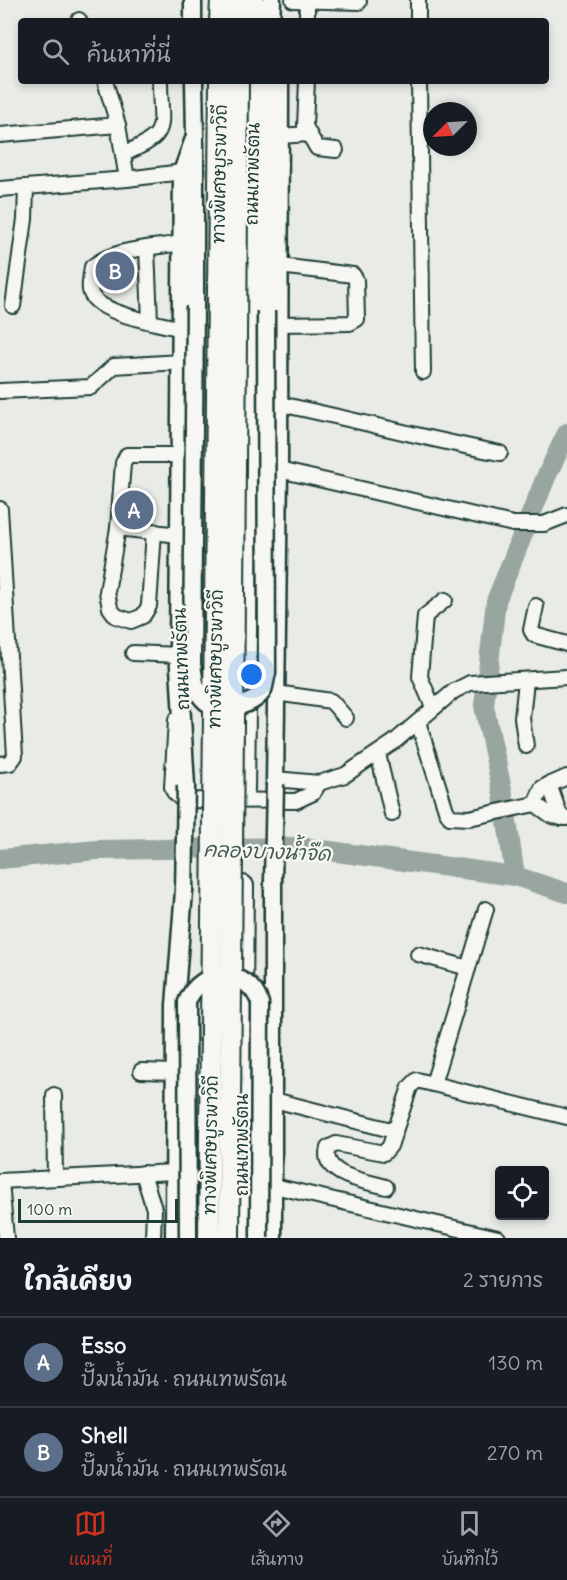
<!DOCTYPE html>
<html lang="th">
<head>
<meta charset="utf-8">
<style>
	:root { --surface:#171b24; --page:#242831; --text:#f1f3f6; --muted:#9ea1a6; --line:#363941; --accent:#c8321e }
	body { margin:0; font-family:Delius,"Playpen Sans Thai",sans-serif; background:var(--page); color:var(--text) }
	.controls { position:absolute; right:18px; bottom:18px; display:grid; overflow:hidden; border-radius:6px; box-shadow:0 3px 9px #0003 }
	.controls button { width:54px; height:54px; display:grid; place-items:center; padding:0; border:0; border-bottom:2px solid var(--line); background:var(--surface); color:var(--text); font:30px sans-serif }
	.compass { position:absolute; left:423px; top:102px; width:54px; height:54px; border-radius:50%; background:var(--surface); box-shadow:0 3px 9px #0003; rotate:246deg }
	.scale { position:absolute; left:18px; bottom:15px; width:160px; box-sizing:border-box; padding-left:6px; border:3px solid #1f3d34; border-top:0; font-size:16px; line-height:21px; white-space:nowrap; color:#1f3d34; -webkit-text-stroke:4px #f6f6f2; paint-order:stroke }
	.you { position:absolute; left:252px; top:675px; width:21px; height:21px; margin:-15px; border:4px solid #fff; border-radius:50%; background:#1a73e8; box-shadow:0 0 0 9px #1a73e833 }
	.badge { display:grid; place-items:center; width:39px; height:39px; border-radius:50%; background:var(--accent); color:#fff; font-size:20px; font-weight:700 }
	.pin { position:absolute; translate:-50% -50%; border:3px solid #fff; box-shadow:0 2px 6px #0006 }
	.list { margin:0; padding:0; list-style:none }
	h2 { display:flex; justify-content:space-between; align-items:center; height:78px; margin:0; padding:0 24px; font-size:26px }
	h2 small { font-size:20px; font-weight:400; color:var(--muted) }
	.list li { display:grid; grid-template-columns:39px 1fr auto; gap:18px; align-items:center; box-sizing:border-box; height:90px; padding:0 24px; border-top:2px solid var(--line) }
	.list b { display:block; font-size:22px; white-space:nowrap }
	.list p { margin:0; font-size:20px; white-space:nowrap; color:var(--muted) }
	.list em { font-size:20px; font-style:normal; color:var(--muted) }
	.icon { flex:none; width:33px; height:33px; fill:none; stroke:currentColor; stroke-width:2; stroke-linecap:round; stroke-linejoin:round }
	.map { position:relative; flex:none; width:567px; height:1238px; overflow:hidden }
	.search { position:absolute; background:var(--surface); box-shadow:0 3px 9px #0003; left:18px; right:18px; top:18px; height:66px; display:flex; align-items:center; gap:15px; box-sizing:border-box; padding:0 21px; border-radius:6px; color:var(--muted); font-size:22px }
	.sheet { height:258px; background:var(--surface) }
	nav { display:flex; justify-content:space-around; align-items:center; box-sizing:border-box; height:84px; border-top:2px solid var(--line); background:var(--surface); font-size:16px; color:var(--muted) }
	nav a { display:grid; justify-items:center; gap:3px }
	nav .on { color:var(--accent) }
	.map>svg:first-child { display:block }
</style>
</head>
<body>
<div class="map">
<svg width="567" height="1238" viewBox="0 0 567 1238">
	<rect width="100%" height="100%" fill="#e9ebe7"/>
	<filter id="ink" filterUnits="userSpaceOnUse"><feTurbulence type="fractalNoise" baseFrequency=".0167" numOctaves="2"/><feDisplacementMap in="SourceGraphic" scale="12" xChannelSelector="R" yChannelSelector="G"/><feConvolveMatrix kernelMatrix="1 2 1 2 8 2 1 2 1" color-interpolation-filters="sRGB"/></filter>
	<g filter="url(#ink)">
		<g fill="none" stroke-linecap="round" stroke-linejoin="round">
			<!-- river -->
			<g stroke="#99a6a0" stroke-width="20">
				<path d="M0,859L97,850L300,847L515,876L567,893"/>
				<path d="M515,876L503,794L484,706L496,601L546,477L567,433"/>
			</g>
			<defs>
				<g id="minor">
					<path d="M293,0L359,2"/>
					<path d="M418,0V21"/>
					<path d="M307,2V21"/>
					<path d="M79,20V21"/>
					<path d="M105,81L118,125L127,179"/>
					<path d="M419,81L423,372"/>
					<path d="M309,134L317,148L336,150"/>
					<path d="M0,135L118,125"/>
					<path d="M280,136L309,134L305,126L307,81"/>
					<path d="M123,154C172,133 160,130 160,81"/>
					<path d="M0,189L127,179L182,172"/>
					<path d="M147,249L150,321"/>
					<path d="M13,306L25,219L26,187"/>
					<path d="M279,324L350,323L357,319L356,280L353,275L280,266"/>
					<path d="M181,329C160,323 93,314 90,290C89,283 91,274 92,267C115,248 153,248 182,243"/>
					<path d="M0,391L91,387L114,366L181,362"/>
					<path d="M279,404C353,419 426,439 500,453"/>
					<path d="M279,470L513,524H544L567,515"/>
					<path d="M0,509L15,756L10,763L0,764"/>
					<path d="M118,528L179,535"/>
					<path d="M154,531L149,606L143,616L131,621L116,616L110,608L107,592L118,528L123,463L127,455H180"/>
					<path d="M536,606L531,630L534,635L567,644"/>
					<path d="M133,653L179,655"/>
					<path d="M526,681L522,718L526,746"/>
					<path d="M276,693L331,701L346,718"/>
					<path d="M433,707L420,677L425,616L445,600"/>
					<path d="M176,720L172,787L174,792L182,800L296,801L313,793L319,783"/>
					<path d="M418,722L446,810L450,817L469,818L535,804L552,816L567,818"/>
					<path d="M378,754L392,814"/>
					<path d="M275,779L319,783L345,775L394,742L454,691L470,683L567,677"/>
					<path d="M549,784L561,818"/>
					<path d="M535,804L542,788L567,777"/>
					<path d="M418,954L468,968"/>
					<path d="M141,1071L174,1072"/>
					<path d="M433,1084L486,909"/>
					<path d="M54,1095L55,1178"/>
					<path d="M274,1100L395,1131L410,1087L417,1080L567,1117"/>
					<path d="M143,1173L154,1209L153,1238"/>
					<path d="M0,1181L174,1172"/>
					<path d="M1,1181L6,1238"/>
					<path d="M274,1186L498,1238"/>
					<path d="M386,1187C367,1181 320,1176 328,1148L336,1144L384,1153L390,1146L395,1131"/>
				</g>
				<g id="major">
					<path d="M193,0V21"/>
					<path d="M271,21L272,0"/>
					<path d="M195,306V142"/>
					<path d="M266,311L268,81"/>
					<path d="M275,784L279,470L280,81"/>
					<path d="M186,786L178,650L182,172L195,136L194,81"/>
					<path d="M174,1238L175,1005L184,891"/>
					<path d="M273,1238V882"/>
				</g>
				<g id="highway">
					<path d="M220,21L221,0"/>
					<path d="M239,21V0"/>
					<path d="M254,21V0"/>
					<path d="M244,789L253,81"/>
					<path d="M240,1238L243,886"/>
				</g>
			</defs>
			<!-- minor casing -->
			<use href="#minor" stroke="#1f3d34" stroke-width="18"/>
			<!-- major casing -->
			<use href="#major" stroke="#1f3d34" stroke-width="21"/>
			<!-- highway casing -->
			<use href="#highway" stroke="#1f3d34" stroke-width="24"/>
			<!-- minor -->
			<use href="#minor" stroke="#f6f6f2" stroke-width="14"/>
			<!-- major -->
			<use href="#major" stroke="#f6f6f2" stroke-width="16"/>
			<!-- highway -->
			<use href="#highway" stroke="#f6f6f2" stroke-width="20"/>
			<defs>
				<g id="major-bridge">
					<path d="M195,306L192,664C194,676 194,689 203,699C216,714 251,708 262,692C265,687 265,679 267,673L266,311"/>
					<path d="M273,882L275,784"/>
					<path d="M184,891L186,786"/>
					<path d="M188,1238L187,1002C200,967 248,967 260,1003L259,1238"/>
				</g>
				<g id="highway-bridge">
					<path d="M209,1238L220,81"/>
					<path d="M229,1238L238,81"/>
				</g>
			</defs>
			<!-- major-bridge casing -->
			<use href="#major-bridge" stroke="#1f3d34" stroke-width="21" stroke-linecap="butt"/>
			<!-- highway-bridge casing -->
			<use href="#highway-bridge" stroke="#1f3d34" stroke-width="24" stroke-linecap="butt"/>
			<!-- major-bridge -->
			<use href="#major-bridge" stroke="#f6f6f2" stroke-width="16"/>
			<!-- highway-bridge -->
			<use href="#highway-bridge" stroke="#f6f6f2" stroke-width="20"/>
		</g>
	</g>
	<g text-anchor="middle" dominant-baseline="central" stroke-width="5" stroke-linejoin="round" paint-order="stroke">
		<!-- street labels -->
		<g font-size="18" fill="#1f3d34" stroke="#f6f6f2">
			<text transform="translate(219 174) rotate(-89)">ทางพิเศษบูรพาวิถี</text>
			<text transform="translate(252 174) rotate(-89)">ถนนเทพรัตน</text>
			<text transform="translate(181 659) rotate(-92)">ถนนเทพรัตน</text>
			<text transform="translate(215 659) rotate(-89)">ทางพิเศษบูรพาวิถี</text>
			<text transform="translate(210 1145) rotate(-89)">ทางพิเศษบูรพาวิถี</text>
			<text transform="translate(241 1145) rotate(-90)">ถนนเทพรัตน</text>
		</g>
		<!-- water labels -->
		<g font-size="20" font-style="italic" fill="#445c54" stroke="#f6f6f2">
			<text transform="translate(267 851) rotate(2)">คลองบางน้ำจืด</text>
		</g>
	</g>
</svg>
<div class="controls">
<button><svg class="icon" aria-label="locate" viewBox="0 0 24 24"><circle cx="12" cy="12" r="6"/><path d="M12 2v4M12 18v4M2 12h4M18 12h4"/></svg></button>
</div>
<svg class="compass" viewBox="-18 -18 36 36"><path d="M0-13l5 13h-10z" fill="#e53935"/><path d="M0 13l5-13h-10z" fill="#9ea1a6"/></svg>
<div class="scale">100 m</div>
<div class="you"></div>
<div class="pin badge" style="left:134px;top:510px;background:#5c6f8a">A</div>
<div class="pin badge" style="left:115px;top:271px;background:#5c6f8a">B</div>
<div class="search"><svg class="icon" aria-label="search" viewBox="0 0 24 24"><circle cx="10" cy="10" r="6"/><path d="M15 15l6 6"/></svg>ค้นหาที่นี่</div>
</div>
<section class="sheet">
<h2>ใกล้เคียง<small>2 รายการ</small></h2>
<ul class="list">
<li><span class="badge" style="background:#5c6f8a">A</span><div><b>Esso</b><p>ปั๊มน้ำมัน · ถนนเทพรัตน</p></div><em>130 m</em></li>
<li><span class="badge" style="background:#5c6f8a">B</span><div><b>Shell</b><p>ปั๊มน้ำมัน · ถนนเทพรัตน</p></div><em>270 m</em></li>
</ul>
</section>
<nav>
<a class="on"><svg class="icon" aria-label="map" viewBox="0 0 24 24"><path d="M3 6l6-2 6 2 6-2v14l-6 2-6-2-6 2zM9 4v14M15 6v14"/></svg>แผนที่</a>
<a><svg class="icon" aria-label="directions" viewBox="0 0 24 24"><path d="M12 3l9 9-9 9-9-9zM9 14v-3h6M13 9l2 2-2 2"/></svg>เส้นทาง</a>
<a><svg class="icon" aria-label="saved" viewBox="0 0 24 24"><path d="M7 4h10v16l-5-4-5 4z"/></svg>บันทึกไว้</a>
</nav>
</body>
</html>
